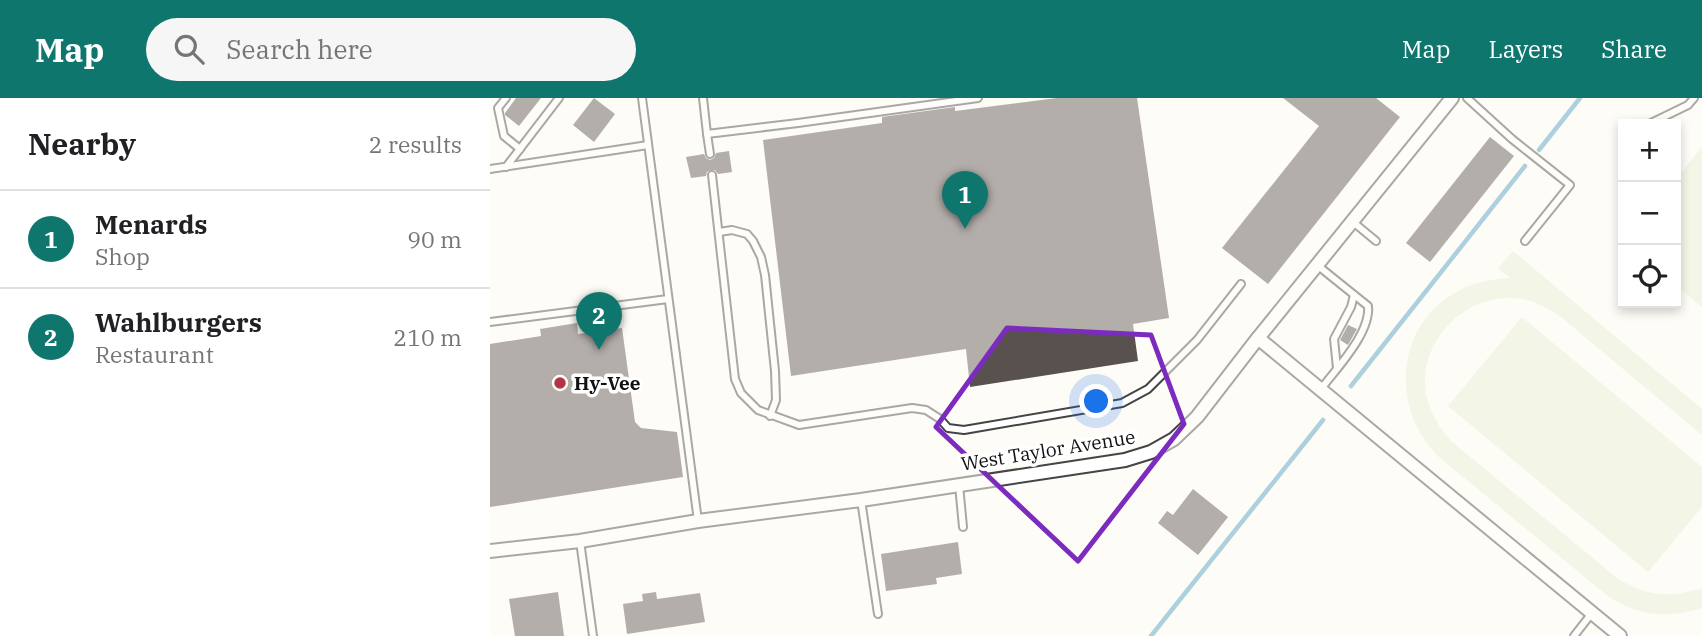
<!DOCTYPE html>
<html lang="en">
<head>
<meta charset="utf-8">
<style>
	:root { --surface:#fff; --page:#f6f6f6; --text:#202124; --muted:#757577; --line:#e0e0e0; --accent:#0f766e }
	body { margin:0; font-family:"IBM Plex Serif",serif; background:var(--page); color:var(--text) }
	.controls { position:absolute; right:21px; top:21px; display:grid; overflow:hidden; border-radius:0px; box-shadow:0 4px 10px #0003 }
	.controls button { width:63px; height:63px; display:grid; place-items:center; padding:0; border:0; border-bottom:2px solid var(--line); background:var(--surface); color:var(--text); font:35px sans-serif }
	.you { position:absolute; left:607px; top:304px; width:24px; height:24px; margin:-18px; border:5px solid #fff; border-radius:50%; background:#1a73e8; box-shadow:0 0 0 10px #1a73e833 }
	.badge { display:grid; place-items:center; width:46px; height:46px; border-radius:50%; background:var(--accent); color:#fff; font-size:23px; font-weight:700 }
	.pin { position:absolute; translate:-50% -58px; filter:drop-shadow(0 2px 4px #0008) }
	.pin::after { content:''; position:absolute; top:37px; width:24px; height:21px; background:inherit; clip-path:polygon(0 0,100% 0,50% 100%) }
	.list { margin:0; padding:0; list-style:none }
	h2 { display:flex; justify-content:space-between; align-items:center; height:91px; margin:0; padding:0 28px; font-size:30px }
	h2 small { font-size:23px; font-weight:400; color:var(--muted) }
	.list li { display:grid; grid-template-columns:46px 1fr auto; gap:21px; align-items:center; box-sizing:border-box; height:98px; padding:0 28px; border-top:2px solid var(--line) }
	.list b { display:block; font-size:26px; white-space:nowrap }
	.list p { margin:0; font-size:23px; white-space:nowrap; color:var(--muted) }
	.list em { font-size:23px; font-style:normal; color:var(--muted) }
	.icon { flex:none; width:38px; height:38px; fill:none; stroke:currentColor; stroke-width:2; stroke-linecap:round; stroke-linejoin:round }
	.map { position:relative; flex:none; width:1212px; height:538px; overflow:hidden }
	header { display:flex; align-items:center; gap:42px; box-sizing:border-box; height:98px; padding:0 35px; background:var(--accent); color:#fff }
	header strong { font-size:33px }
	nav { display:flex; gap:38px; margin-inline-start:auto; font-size:24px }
	.search { width:490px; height:63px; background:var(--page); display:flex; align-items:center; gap:18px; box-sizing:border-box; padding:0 24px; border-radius:38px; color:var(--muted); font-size:26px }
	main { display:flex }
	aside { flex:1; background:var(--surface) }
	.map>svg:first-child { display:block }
</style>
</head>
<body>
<header>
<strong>Map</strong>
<div class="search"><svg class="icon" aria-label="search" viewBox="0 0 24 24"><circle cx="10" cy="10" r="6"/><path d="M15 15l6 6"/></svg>Search here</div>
<nav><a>Map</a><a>Layers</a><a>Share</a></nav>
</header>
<main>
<aside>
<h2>Nearby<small>2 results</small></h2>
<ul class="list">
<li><span class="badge">1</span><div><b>Menards</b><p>Shop</p></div><em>90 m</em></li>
<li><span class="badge">2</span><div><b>Wahlburgers</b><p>Restaurant</p></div><em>210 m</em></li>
</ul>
</aside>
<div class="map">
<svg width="1212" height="538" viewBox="0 0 1212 538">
	<rect width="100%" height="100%" fill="#fefcf6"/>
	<!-- pitch -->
	<g fill="#e7eed2">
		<path d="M1212,49V209L1186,187V81Z"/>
		<path d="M1023,153L1212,311V337L1071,219C1059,211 1046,203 1032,201C978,192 927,242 936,296C940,315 949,329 961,343L1127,480C1158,499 1178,500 1212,490V510C1177,521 1149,518 1119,499L950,360C900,313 904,227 968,193C984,184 1002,181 1020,180L1008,170Z"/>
		<path d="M1032,219L1212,369V409L1158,474L958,308Z"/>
	</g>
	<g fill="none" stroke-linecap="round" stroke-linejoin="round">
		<!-- stream -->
		<g stroke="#4d9cc1" stroke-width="4.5">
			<path d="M1049,52L1090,0"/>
			<path d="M861,288L1035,68"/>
			<path d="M661,538L833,322"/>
		</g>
	</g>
	<!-- building -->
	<g fill="#59514e">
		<path d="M26,0H51L29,28L15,17V15Z"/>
		<path d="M104,0L125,16L104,44L83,27Z"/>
		<path d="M567,0H647L679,220L643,226L648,263L480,289L476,251L301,278L273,42L392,25V19L465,9V13Z"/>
		<path d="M793,0H886L910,19L778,186L732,150L829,28Z"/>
		<path d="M1000,39L1024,58L940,164L916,145Z"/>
		<path d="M239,53L242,74L228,76L225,72H221L217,74L216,78L201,80L196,59L214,56L216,60L220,62L224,60L226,55Z"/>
		<path d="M87,225L88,236L132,230L145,324L151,330L187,334L193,379L0,409V246L51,238L50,231Z"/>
		<path d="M858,227L867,231L858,247L850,242Z"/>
		<path d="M703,391L738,419L708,457L668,425L677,413L683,417Z"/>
		<path d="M468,444L472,476L446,480L447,486L396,493L391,456Z"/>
		<path d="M68,494L74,538H25L19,501Z"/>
		<path d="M166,494L167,501L210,495L215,524L137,536L133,506L153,503L152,496Z"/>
	</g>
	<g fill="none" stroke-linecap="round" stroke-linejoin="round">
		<defs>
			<g id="lane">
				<path d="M16,0L8,10L14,38L30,51"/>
				<path d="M152,0L208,423"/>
				<path d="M213,0L217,36L308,25L488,0"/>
				<path d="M977,0L1022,41L1080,87L1035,143"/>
				<path d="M1159,26L1198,7L1204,0"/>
				<path d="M217,36L220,56"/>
				<path d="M16,69L69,0"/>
				<path d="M0,71L158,47"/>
				<path d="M222,77L245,281L251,295L268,312L309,327L422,310L436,312L450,321L458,330L474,332L632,305L658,291L707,242L751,186"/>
				<path d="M863,124L886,143"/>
				<path d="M229,134L242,132L257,136L263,143L271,159L275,177L285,273L286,302L280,318"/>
				<path d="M827,167L878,208C881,235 846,271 831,291"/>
				<path d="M0,224L178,201"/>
				<path d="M847,270L844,241L861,209L864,197"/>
				<path d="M469,387L473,429"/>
				<path d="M371,402L388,516"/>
				<path d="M90,443L103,538"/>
				<path d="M1084,538L1102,515"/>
			</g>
			<g id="street">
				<path d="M768,240L1130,538"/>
				<path d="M0,453L90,443L208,423L371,402L635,362L661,354L684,341L707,319L768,240L962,0"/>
			</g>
		</defs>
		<!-- lane casing -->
		<use href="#lane" stroke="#444" stroke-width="10"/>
		<!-- street casing -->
		<use href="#street" stroke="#444" stroke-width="16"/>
		<!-- lane -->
		<use href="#lane" stroke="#fff" stroke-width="6"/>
		<!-- street -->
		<use href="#street" stroke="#fff" stroke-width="12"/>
	</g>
	<!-- marked area -->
	<path d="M0 0H1212V538H0ZM517,230L661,237L694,326L588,463L446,329Z" fill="#fefcf6" fill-opacity=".55" fill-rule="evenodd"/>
	<path fill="none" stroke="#7b2cbf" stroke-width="5" stroke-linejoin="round" d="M517,230L661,237L694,326L588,463L446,329Z"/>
	<!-- markers -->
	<circle fill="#b43546" stroke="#fff" stroke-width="2.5" cx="70" cy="285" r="7"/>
	<g text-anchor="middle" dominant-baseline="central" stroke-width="7" stroke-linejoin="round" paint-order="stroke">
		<!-- poi labels -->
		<g font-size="19" font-weight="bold" fill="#111" stroke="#fff" text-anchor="start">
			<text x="84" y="285">Hy-Vee</text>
		</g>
		<!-- street labels -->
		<g font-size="19" fill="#111" stroke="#fff">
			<text transform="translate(558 352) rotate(-9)">West Taylor Avenue</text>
		</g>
	</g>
</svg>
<div class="controls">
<button>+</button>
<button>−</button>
<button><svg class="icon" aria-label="locate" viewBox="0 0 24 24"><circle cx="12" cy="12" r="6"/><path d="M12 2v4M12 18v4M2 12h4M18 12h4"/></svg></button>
</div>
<div class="you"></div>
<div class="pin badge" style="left:475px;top:131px">1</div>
<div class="pin badge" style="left:109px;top:252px">2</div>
</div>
</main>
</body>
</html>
